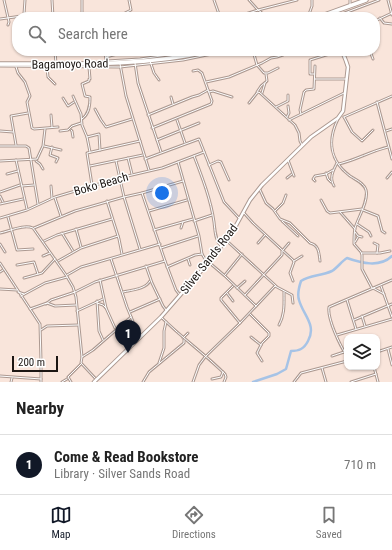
<!DOCTYPE html>
<html lang="en">
<head>
<meta charset="utf-8">
<style>
	:root { --surface:#fff; --page:#f6f6f6; --text:#222; --muted:#767676; --line:#e0e0e0; --accent:#111827 }
	body { margin:0; font-family:"Roboto Condensed",sans-serif; background:var(--page); color:var(--text) }
	.controls { position:absolute; right:12px; bottom:12px; display:grid; overflow:hidden; border-radius:8px; box-shadow:0 1px 3px #0004 }
	.controls button { width:36px; height:36px; display:grid; place-items:center; padding:0; border:0; border-bottom:1px solid var(--line); background:var(--surface); color:var(--text); font:20px sans-serif }
	.scale { position:absolute; left:12px; bottom:10px; width:46px; box-sizing:border-box; padding-left:4px; border:2px solid #1c1613; border-top:0; font-size:11px; line-height:14px; white-space:nowrap; color:#1c1613; -webkit-text-stroke:3px #fff; paint-order:stroke }
	.you { position:absolute; left:162px; top:193px; width:14px; height:14px; margin:-10px; border:3px solid #fff; border-radius:50%; background:#1a73e8; box-shadow:0 0 0 6px #1a73e833 }
	.badge { display:grid; place-items:center; width:26px; height:26px; border-radius:50%; background:var(--accent); color:#fff; font-size:13px; font-weight:700 }
	.pin { position:absolute; translate:-50% -33px; filter:drop-shadow(0 1px 2px #0008) }
	.pin::after { content:''; position:absolute; top:21px; width:14px; height:12px; background:inherit; clip-path:polygon(0 0,100% 0,50% 100%) }
	.list { margin:0; padding:0; list-style:none }
	h2 { display:flex; justify-content:space-between; align-items:center; height:52px; margin:0; padding:0 16px; font-size:17px }
	h2 small { font-size:13px; font-weight:400; color:var(--muted) }
	.list li { display:grid; grid-template-columns:26px 1fr auto; gap:12px; align-items:center; box-sizing:border-box; height:60px; padding:0 16px; border-top:1px solid var(--line) }
	.list b { display:block; font-size:15px; white-space:nowrap }
	.list p { margin:0; font-size:13px; white-space:nowrap; color:var(--muted) }
	.list em { font-size:13px; font-style:normal; color:var(--muted) }
	.icon { flex:none; width:22px; height:22px; fill:none; stroke:currentColor; stroke-width:2; stroke-linecap:round; stroke-linejoin:round }
	.map { position:relative; flex:none; width:392px; height:382px; overflow:hidden }
	.search { position:absolute; background:var(--surface); box-shadow:0 1px 3px #0004; left:12px; right:12px; top:12px; height:44px; display:flex; align-items:center; gap:10px; box-sizing:border-box; padding:0 14px; border-radius:16px; color:var(--muted); font-size:15px }
	.sheet { height:112px; background:var(--surface) }
	nav { display:flex; justify-content:space-around; align-items:center; box-sizing:border-box; height:56px; border-top:1px solid var(--line); background:var(--surface); font-size:11px; color:var(--muted) }
	nav a { display:grid; justify-items:center; gap:2px }
	nav .on { color:var(--accent) }
	.map>svg:first-child { display:block }
</style>
</head>
<body>
<div class="map">
<svg width="392" height="382" viewBox="0 0 392 382">
	<rect width="100%" height="100%" fill="#f9e5db"/>
	<g fill="none" stroke-linecap="round" stroke-linejoin="round">
		<!-- river -->
		<path stroke="#a6c3e6" stroke-width="2.5" d="M253,382L277,374L286,369L291,351C299,351 304,349 308,341C317,325 303,315 299,300C297,294 299,287 301,281C310,275 321,276 332,271C337,268 342,261 347,258C361,263 380,268 392,256"/>
		<defs>
			<g id="street">
				<path d="M4,0L9,22L8,25"/>
				<path d="M52,0L53,17"/>
				<path d="M82,0V17"/>
				<path d="M214,0L220,17"/>
				<path d="M249,0L258,10L297,0"/>
				<path d="M350,0V5"/>
				<path d="M388,0L392,15"/>
				<path d="M125,13L131,10L129,0"/>
				<path d="M165,15V17"/>
				<path d="M236,17L258,10L261,12L264,17"/>
				<path d="M308,17L312,6V0"/>
				<path d="M334,17L379,0"/>
				<path d="M380,18L384,23L392,24"/>
				<path d="M0,19L22,16L24,14L25,0"/>
				<path d="M375,21L392,13"/>
				<path d="M55,51L56,64"/>
				<path d="M105,51L106,60"/>
				<path d="M253,51L257,65L264,73H268L278,68"/>
				<path d="M370,51L373,59"/>
				<path d="M106,57L128,51"/>
				<path d="M107,61L140,59L196,51"/>
				<path d="M150,61L154,73L159,80"/>
				<path d="M135,63L138,83L161,152"/>
				<path d="M120,64L126,96L149,170"/>
				<path d="M0,66L120,67L183,60L226,51"/>
				<path d="M16,67L18,73L25,82L30,96L27,102L32,128L34,129L58,127"/>
				<path d="M47,68L48,77L55,84"/>
				<path d="M314,74H310V60L339,51"/>
				<path d="M315,79H346"/>
				<path d="M206,82L229,77L262,63L271,58L277,57L283,55"/>
				<path d="M209,92L213,91L232,97"/>
				<path d="M257,92L261,86L267,81L266,74"/>
				<path d="M262,93L265,83"/>
				<path d="M73,96L81,114L82,125L87,137L90,152"/>
				<path d="M171,97L173,104"/>
				<path d="M63,98L68,106L74,102"/>
				<path d="M377,102L392,159"/>
				<path d="M249,103L257,93L259,92L295,125L299,133L300,141L302,145"/>
				<path d="M276,107L288,101V95"/>
				<path d="M95,109L101,120L106,127L132,119"/>
				<path d="M301,114L300,110L304,92L306,90L314,89L315,66"/>
				<path d="M51,115L52,127"/>
				<path d="M148,115L192,97L199,95L208,90"/>
				<path d="M287,117L289,113L288,106"/>
				<path d="M344,117L392,96"/>
				<path d="M344,117L352,132L362,141L373,130"/>
				<path d="M82,119C89,114 90,106 90,97L85,96L82,84L89,81V79H90L89,67"/>
				<path d="M338,119C327,141 330,161 350,176C356,180 364,183 366,190C369,200 358,218 355,228C354,233 354,239 354,244L361,252L362,255V269L372,288"/>
				<path d="M177,120L185,143"/>
				<path d="M289,120L344,93"/>
				<path d="M152,128L211,104L212,101L202,73L198,70L193,71"/>
				<path d="M71,130L72,131L73,137"/>
				<path d="M0,131L13,132"/>
				<path d="M60,131L68,130L72,126L81,123"/>
				<path d="M386,131L392,129"/>
				<path d="M87,137L99,134L100,150"/>
				<path d="M157,140L199,123"/>
				<path d="M16,145L11,116L28,113"/>
				<path d="M0,146H26L29,148L38,204"/>
				<path d="M44,146L61,150"/>
				<path d="M52,147L50,155L58,158L56,162"/>
				<path d="M194,156C202,177 211,200 214,222C215,230 215,240 221,246"/>
				<path d="M128,158L132,174"/>
				<path d="M145,159L199,139L224,202L239,218"/>
				<path d="M16,160L27,209"/>
				<path d="M288,160L294,176"/>
				<path d="M0,161L37,159L43,146L45,129"/>
				<path d="M36,161L40,164L43,169"/>
				<path d="M116,161L124,197L140,249"/>
				<path d="M178,162L199,236L202,254L205,259L225,276L256,306"/>
				<path d="M339,164C356,160 371,151 388,147"/>
				<path d="M209,165L218,161L221,162L229,180"/>
				<path d="M90,166L143,155"/>
				<path d="M326,173L328,179L331,182"/>
				<path d="M7,174L18,171"/>
				<path d="M287,178L292,174"/>
				<path d="M387,178L392,172"/>
				<path d="M315,181L313,179L315,176L326,174L333,170"/>
				<path d="M92,185L87,153L140,141"/>
				<path d="M22,186L34,185"/>
				<path d="M51,186L52,198"/>
				<path d="M334,186C329,178 333,171 337,163"/>
				<path d="M260,190L266,203L273,209L280,219L290,223L310,243C319,245 319,253 320,261"/>
				<path d="M0,192L20,185"/>
				<path d="M142,193L165,261L176,290L180,295"/>
				<path d="M0,196L3,202"/>
				<path d="M55,198L61,216"/>
				<path d="M321,200L327,211L330,213L362,209"/>
				<path d="M107,201L119,239L122,254"/>
				<path d="M0,204L23,199"/>
				<path d="M363,210L378,216L382,231L385,233"/>
				<path d="M149,211L187,200"/>
				<path d="M275,211L283,203L286,195"/>
				<path d="M340,212L355,229"/>
				<path d="M244,213L253,223L293,260L294,262L290,273L293,281"/>
				<path d="M8,217L17,250L33,249"/>
				<path d="M0,218L27,210L55,197L119,178L162,168L204,152"/>
				<path d="M194,221L212,215"/>
				<path d="M282,221L298,236"/>
				<path d="M357,224L369,232L371,236"/>
				<path d="M34,228L75,211L124,197L142,193L183,181"/>
				<path d="M181,228L183,222"/>
				<path d="M76,229L81,247"/>
				<path d="M154,230L193,219"/>
				<path d="M355,232L358,236L362,237"/>
				<path d="M0,233C10,231 24,224 33,228L66,275L73,287L76,297L82,357L81,363L95,378"/>
				<path d="M62,233L73,251"/>
				<path d="M44,241L57,235L112,219"/>
				<path d="M227,241L276,286"/>
				<path d="M355,242L358,237"/>
				<path d="M258,243L265,235"/>
				<path d="M374,243L378,245L377,253"/>
				<path d="M0,244L5,252"/>
				<path d="M161,248L198,236"/>
				<path d="M283,250L289,243"/>
				<path d="M362,253H380L390,251"/>
				<path d="M43,256L50,253"/>
				<path d="M111,259L127,307L139,336"/>
				<path d="M188,259L190,265"/>
				<path d="M58,261L81,248L118,236"/>
				<path d="M294,261L302,256"/>
				<path d="M0,263L40,324L41,361V382"/>
				<path d="M17,265L34,262L38,274"/>
				<path d="M146,266L152,283L163,306L166,310"/>
				<path d="M167,267L195,255L202,254"/>
				<path d="M0,272L3,270"/>
				<path d="M67,275L81,267L95,263L160,244"/>
				<path d="M225,275L242,254"/>
				<path d="M24,278L42,273L55,259"/>
				<path d="M100,280L106,308L115,328"/>
				<path d="M233,286L221,298V300L240,323"/>
				<path d="M381,286L392,317"/>
				<path d="M237,288L245,281"/>
				<path d="M373,288L384,294"/>
				<path d="M0,289L17,290"/>
				<path d="M18,292L24,294"/>
				<path d="M123,292C132,290 146,289 150,281"/>
				<path d="M227,293L233,301"/>
				<path d="M245,295L282,255V251"/>
				<path d="M21,296L45,283L67,277"/>
				<path d="M347,300L356,329"/>
				<path d="M97,301L99,331L103,340"/>
				<path d="M97,303L103,305L106,308"/>
				<path d="M46,304L51,300L75,292L95,282L165,261"/>
				<path d="M30,309L47,303L55,306L76,305"/>
				<path d="M77,311L103,299"/>
				<path d="M130,312L160,299"/>
				<path d="M250,314L269,333V336L262,343L257,353L262,361"/>
				<path d="M362,316L365,326"/>
				<path d="M162,318C182,338 205,354 225,374L226,377L224,382"/>
				<path d="M354,320L392,304"/>
				<path d="M279,325C285,314 284,304 284,292"/>
				<path d="M41,330L47,326L78,325"/>
				<path d="M337,335L392,319"/>
				<path d="M251,337L261,345"/>
				<path d="M183,338L188,333"/>
				<path d="M388,349L392,365"/>
				<path d="M377,352L392,347"/>
				<path d="M332,356L344,352"/>
				<path d="M347,356C340,346 327,318 329,307L392,280"/>
				<path d="M82,357L93,350L131,317"/>
				<path d="M159,363L164,348V331L166,322"/>
				<path d="M374,367L378,382"/>
				<path d="M322,368L326,382"/>
				<path d="M0,376L41,379"/>
				<path d="M212,379L221,377L223,372"/>
				<path d="M11,382L12,378"/>
				<path d="M62,382L67,379"/>
				<path d="M71,382L68,377L81,364"/>
				<path d="M143,382L149,372L184,343V340"/>
				<path d="M193,382L199,365L205,357L240,323L275,286L292,295L293,303"/>
				<path d="M294,382L301,373L347,361"/>
				<path d="M351,382L376,374"/>
			</g>
			<path id="secondary" d="M94,382L161,317L208,263L233,231L250,200L262,185L311,137L338,118L343,111L348,67L346,61L342,51"/>
			<g id="highway">
				<path d="M319,17L366,0"/>
				<path d="M0,64C70,64 141,67 210,51"/>
			</g>
		</defs>
		<!-- street casing -->
		<use href="#street" stroke="#ac9991" stroke-width="3"/>
		<!-- secondary casing -->
		<use href="#secondary" stroke="#ac9991" stroke-width="4.5"/>
		<!-- highway casing -->
		<use href="#highway" stroke="#ac9991" stroke-width="5.5"/>
		<!-- street -->
		<use href="#street" stroke="#fff" stroke-width="1"/>
		<!-- secondary -->
		<use href="#secondary" stroke="#fff" stroke-width="2.5"/>
		<!-- highway -->
		<use href="#highway" stroke="#fff" stroke-width="3.5"/>
	</g>
	<g text-anchor="middle" dominant-baseline="central" stroke-width="3" stroke-linejoin="round" paint-order="stroke">
		<!-- street labels -->
		<g font-size="12" fill="#1c1613" stroke="#fff">
			<text transform="translate(70 64) rotate(-1)">Bagamoyo Road</text>
			<text transform="translate(101 184) rotate(-16)">Boko Beach</text>
			<text transform="translate(209 259) rotate(-52)">Silver Sands Road</text>
		</g>
	</g>
</svg>
<div class="controls">
<button><svg class="icon" aria-label="layers" viewBox="0 0 24 24"><path d="M12 4l9 5-9 5-9-5zM3 14l9 5 9-5"/></svg></button>
</div>
<div class="scale">200 m</div>
<div class="you"></div>
<div class="pin badge" style="left:128px;top:353px">1</div>
<div class="search"><svg class="icon" aria-label="search" viewBox="0 0 24 24"><circle cx="10" cy="10" r="6"/><path d="M15 15l6 6"/></svg>Search here</div>
</div>
<section class="sheet">
<h2>Nearby<small></small></h2>
<ul class="list">
<li><span class="badge">1</span><div><b>Come &amp; Read Bookstore</b><p>Library · Silver Sands Road</p></div><em>710 m</em></li>
</ul>
</section>
<nav>
<a class="on"><svg class="icon" aria-label="map" viewBox="0 0 24 24"><path d="M3 6l6-2 6 2 6-2v14l-6 2-6-2-6 2zM9 4v14M15 6v14"/></svg>Map</a>
<a><svg class="icon" aria-label="directions" viewBox="0 0 24 24"><path d="M12 3l9 9-9 9-9-9zM9 14v-3h6M13 9l2 2-2 2"/></svg>Directions</a>
<a><svg class="icon" aria-label="saved" viewBox="0 0 24 24"><path d="M7 4h10v16l-5-4-5 4z"/></svg>Saved</a>
</nav>
</body>
</html>
